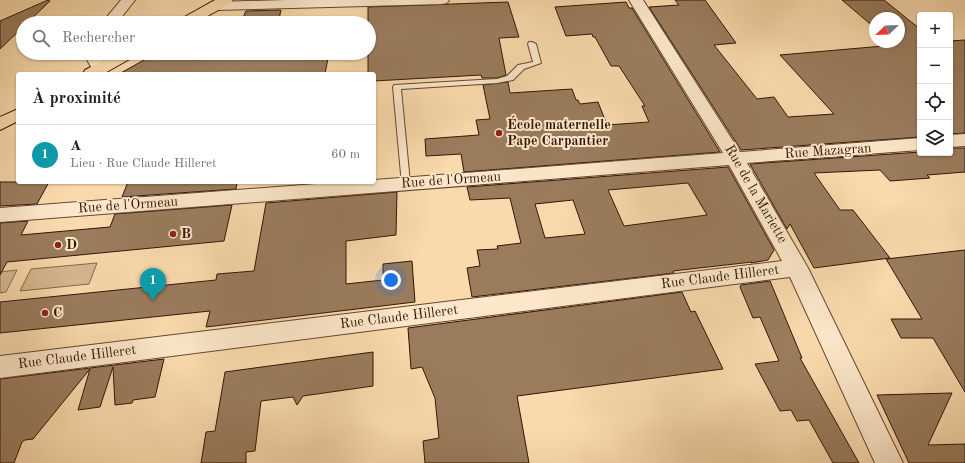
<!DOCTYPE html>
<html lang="fr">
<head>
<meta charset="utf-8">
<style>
	:root { --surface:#fff; --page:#f6f6f6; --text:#202124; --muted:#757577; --line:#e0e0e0; --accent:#db2777 }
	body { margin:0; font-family:"Old Standard TT",serif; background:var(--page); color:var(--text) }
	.controls { position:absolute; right:12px; top:12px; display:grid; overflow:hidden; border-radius:4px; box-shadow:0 1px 3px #0004 }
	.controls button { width:36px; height:36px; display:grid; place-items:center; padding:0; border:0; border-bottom:1px solid var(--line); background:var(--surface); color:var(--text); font:20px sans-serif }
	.compass { position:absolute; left:869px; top:12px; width:36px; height:36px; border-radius:50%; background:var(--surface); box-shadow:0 1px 3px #0004; rotate:247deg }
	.you { position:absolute; left:391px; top:280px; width:14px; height:14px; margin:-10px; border:3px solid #fff; border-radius:50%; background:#1a73e8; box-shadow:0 0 0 6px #1a73e833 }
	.badge { display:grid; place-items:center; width:26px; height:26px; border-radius:50%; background:var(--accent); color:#fff; font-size:13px; font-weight:700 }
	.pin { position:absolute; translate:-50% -33px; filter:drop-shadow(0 1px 2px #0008) }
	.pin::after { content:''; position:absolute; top:21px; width:14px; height:12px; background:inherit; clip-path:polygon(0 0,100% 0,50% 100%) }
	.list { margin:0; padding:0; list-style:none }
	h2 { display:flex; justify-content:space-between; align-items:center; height:52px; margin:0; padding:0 16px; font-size:17px }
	h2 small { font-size:13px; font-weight:400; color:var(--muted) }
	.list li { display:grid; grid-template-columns:26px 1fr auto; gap:12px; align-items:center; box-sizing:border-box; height:60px; padding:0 16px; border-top:1px solid var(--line) }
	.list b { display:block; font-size:15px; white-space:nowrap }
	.list p { margin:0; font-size:13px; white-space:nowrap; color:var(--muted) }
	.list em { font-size:13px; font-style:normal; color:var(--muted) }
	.icon { flex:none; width:22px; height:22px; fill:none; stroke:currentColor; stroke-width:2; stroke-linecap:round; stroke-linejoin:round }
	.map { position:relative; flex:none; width:965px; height:463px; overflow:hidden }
	.search { position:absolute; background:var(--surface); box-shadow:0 1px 3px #0004; left:16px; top:16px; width:360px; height:44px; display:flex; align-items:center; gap:10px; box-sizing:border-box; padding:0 14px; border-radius:22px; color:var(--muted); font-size:15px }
	.panel { position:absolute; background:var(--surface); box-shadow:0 1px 3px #0004; left:16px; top:72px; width:360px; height:112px; border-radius:4px }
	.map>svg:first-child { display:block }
</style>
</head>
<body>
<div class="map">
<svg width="965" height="463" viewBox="0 0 965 463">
	<rect width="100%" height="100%" fill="#fadaad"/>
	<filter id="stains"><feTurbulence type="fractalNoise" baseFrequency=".005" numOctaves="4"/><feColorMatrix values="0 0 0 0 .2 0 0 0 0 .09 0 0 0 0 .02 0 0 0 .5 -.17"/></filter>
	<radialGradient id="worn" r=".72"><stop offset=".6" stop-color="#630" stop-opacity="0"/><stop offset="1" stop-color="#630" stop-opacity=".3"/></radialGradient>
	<!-- green -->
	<g fill="#d8b991" stroke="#85684c">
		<path d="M97,263L89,284L20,291L31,269Z"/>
		<path d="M17,270L6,292L0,293V272Z"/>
	</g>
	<!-- building -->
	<g fill="#9a7c5d" stroke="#321607" fill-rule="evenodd">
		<path d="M48,0L50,1L27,23H23V27L0,49V21Z"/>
		<path d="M675,0H705L736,43L714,45L757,99L774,97L788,117L834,114L780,55L895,45L891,42H899V18H875V28L842,0H884L920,29V137L741,150L649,7L679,5Z"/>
		<path d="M508,2L519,37L499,38L506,75L497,78H482L481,75L374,81V74H368V7Z"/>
		<path d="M626,2L629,8H632L720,152L464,172L461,154L426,156L425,139L479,135L476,120L490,119L483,85L508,82L510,93L572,89L576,100H578L580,104L598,102L607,125L649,122L642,106H645L619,66H611L595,37H593L592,34L566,36L555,7Z"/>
		<path d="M281,10L279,19L242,20L246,11Z"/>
		<path d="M965,40V133L950,134V41Z"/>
		<path d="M178,53H329L325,74H119L153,55H177Z"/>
		<path d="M950,148H965V172L927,175L930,178L890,181L880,170L814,173L840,210H853L890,258L814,268L790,224L787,229L750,164L920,152V153H950Z"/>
		<path d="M728,167L774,250L768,260L751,263L752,262L673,271L674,273L472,297L467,268L480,266L477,250L498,249L497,246L521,243L510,198L470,200L467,187ZM688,183L707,215L624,226L608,190ZM573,200L585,234L545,238L535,204Z"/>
		<path d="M0,182H49L37,204L0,206Z"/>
		<path d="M128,182H237L236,189L122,197Z"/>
		<path d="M397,192L396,235L346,241V284L383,280V264L412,261L415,302L206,327L210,311L0,333V302L216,280L217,274L254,271L266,203Z"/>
		<path d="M232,205L224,241L7,262L0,275V223L28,221L21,235L110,227L115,214Z"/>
		<path d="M965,250V392L933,338H901L891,319H922L886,259Z"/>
		<path d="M770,281L802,358H800L859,463H833L809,420L797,421L791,410L780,411L755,364L779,361L760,317L753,318L740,287L741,285Z"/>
		<path d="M682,292L691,312L695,311L723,369L517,396L529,463H425L423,441L439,438L435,398L422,367L411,369L408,328Z"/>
		<path d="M373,352V386L303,396L297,405L293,397L261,401L255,451L246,452V463H201L206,432L215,431L225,372Z"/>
		<path d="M164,359L155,397L133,400L132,403L115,405L113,367L100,407L78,410L90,369L33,439L25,440L22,442L14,463H0V379Z"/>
		<path d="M952,393L928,445L965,444V463H909L877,395Z"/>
	</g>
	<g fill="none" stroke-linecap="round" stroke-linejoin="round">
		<defs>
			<path id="lane" d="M529,42H532L536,44L541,63L524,69L513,80L497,83L401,89L410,183L405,186L402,185L393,87L394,85L497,79L507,76L518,65L533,62L528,44Z"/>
			<g id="street">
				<path d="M121,0H135L117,23H102Z"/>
				<path d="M285,0H449L447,3L442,4L215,10L210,9L208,6L210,3L215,2Z"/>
				<path d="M629,0H643L740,152L920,138V150L747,163L808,268L903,463H875L790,277L0,378V356L782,261L729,165L0,222V208L342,182H374V180L723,153Z"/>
				<path d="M83,53H99L108,69L106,72L100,74L94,72Z"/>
				<path d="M965,134V146L950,147V135Z"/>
			</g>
			<g id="primary">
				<path d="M215,0H233L231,3L195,23H176L179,20Z"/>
				<path d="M117,53H137L135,56L103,74H83L85,70Z"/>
				<path d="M18,109V121L0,130V117Z"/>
			</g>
		</defs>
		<!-- lane casing -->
		<use href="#lane" stroke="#644730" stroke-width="2"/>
		<!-- street casing -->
		<use href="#street" stroke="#644730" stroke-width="2"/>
		<!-- primary casing -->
		<use href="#primary" stroke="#321607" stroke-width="2"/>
		<!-- lane -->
		<use href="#lane" fill="#fce7ca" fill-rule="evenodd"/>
		<!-- street -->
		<use href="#street" fill="#fce7ca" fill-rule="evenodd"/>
		<!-- primary -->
		<use href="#primary" fill="#fadaad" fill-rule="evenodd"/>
	</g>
	<!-- markers -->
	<g fill="#8f2418" stroke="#fce7ca" stroke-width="1.5">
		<circle cx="499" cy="133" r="4"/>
		<circle cx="173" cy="234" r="4"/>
		<circle cx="58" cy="245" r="4"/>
		<circle cx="45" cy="313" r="4"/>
	</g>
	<g text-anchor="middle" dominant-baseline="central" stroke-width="4" stroke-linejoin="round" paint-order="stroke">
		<!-- poi labels -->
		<g font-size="14" font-weight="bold" fill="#321607" stroke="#fce7ca" text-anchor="start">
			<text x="507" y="125">École maternelle<tspan x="507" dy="16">Pape Carpantier</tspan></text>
			<text x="181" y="234">B</text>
			<text x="66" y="245">D</text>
			<text x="53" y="313">C</text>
		</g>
		<!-- street labels -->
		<g font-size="14" fill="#321607" stroke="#fce7ca">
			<text transform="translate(828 151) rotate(-4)">Rue Mazagran</text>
			<text transform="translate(451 180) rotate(-4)">Rue de l'Ormeau</text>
			<text transform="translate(756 194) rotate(60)">Rue de la Mariette</text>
			<text transform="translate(128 205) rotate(-4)">Rue de l'Ormeau</text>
			<text transform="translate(720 277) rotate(-7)">Rue Claude Hilleret</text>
			<text transform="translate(399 317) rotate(-7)">Rue Claude Hilleret</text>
			<text transform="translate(77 357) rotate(-7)">Rue Claude Hilleret</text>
		</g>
	</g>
	<rect width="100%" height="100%" filter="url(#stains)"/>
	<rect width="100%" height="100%" fill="url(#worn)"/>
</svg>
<div class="controls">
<button>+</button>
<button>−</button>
<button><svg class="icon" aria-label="locate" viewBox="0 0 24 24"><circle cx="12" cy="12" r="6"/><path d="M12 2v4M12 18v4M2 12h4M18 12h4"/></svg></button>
<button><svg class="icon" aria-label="layers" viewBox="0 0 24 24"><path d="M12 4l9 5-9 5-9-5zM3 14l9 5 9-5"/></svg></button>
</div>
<svg class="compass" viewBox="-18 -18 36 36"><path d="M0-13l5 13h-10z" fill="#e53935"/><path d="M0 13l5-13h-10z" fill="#757577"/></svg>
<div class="you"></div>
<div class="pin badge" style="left:153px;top:301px;background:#0f9aa8">1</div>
<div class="search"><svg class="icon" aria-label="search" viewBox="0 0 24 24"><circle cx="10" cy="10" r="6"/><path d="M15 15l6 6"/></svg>Rechercher</div>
<section class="panel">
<h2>À proximité<small></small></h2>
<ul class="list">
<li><span class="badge" style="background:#0f9aa8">1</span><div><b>A</b><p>Lieu · Rue Claude Hilleret</p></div><em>60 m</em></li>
</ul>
</section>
</div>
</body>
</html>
